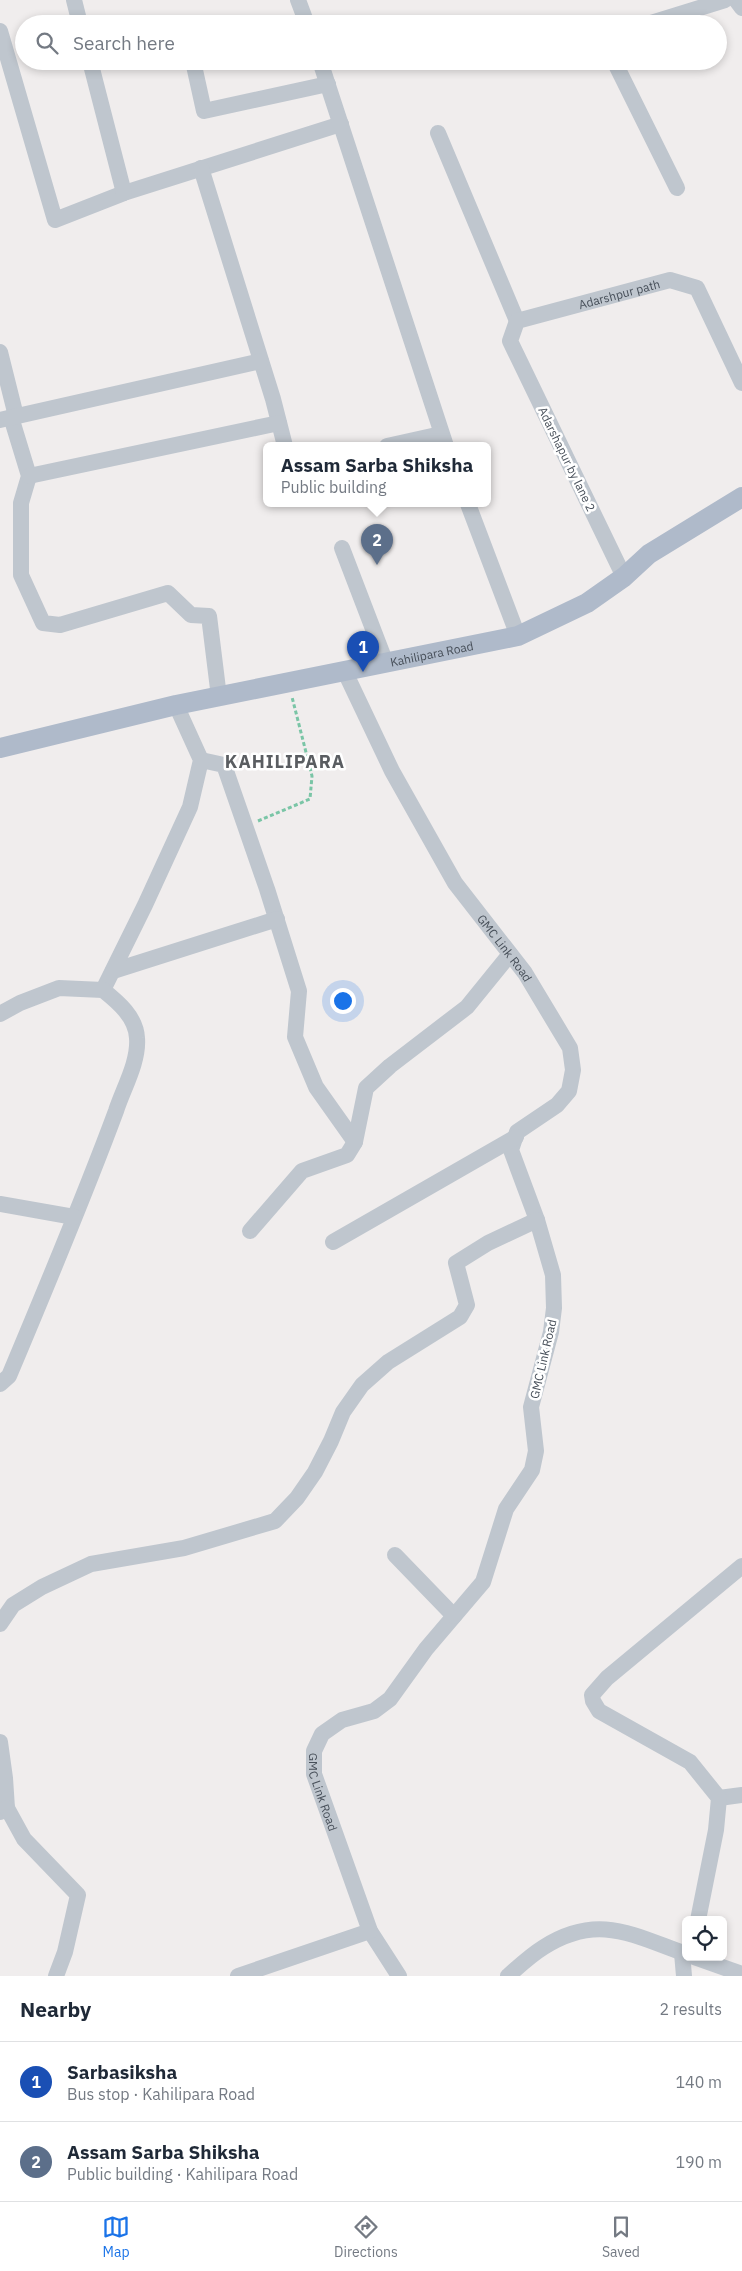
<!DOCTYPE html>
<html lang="en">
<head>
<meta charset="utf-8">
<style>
	:root { --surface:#fff; --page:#f2f2f3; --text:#1f2937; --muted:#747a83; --line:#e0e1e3; --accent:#1a73e8 }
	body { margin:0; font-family:"IBM Plex Sans",sans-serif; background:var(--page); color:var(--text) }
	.controls { position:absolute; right:15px; bottom:15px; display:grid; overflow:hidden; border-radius:8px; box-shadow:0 2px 8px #0003 }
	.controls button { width:45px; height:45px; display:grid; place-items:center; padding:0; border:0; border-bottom:1px solid var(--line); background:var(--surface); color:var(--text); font:25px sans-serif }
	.you { position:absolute; left:342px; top:1000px; width:18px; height:18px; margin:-12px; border:4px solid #fff; border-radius:50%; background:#1a73e8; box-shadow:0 0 0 8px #1a73e833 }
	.badge { display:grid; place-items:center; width:32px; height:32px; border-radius:50%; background:var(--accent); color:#fff; font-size:16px; font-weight:700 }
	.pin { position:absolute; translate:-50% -41px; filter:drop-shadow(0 1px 2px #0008) }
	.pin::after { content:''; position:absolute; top:26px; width:18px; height:15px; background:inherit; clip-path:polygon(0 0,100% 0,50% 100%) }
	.popup { position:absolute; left:263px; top:442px; width:228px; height:65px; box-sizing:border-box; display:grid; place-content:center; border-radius:8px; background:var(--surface); filter:drop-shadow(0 1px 4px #0005); font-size:16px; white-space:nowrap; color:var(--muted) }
	.popup b { font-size:19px; color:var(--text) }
	.popup::after { content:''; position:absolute; left:50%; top:100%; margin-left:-10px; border:10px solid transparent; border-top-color:var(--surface) }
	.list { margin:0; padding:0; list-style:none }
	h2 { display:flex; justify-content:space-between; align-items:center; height:65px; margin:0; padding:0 20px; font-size:21px }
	h2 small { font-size:16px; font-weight:400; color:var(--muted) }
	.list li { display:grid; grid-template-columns:32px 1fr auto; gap:15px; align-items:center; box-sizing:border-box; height:80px; padding:0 20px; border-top:1px solid var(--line) }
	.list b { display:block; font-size:19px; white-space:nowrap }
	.list p { margin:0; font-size:16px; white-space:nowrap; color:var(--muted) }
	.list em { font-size:16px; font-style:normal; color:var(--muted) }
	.icon { flex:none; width:28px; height:28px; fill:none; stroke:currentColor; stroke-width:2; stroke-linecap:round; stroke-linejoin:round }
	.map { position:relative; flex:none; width:742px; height:1976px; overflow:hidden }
	.search { position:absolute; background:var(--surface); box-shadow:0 2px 8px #0003; left:15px; right:15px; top:15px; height:55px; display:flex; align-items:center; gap:12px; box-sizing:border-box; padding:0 18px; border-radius:28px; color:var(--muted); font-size:19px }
	.sheet { height:225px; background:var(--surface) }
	nav { display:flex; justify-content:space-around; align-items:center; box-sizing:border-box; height:70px; border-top:1px solid var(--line); background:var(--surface); font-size:14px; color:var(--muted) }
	nav a { display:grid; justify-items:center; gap:2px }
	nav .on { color:var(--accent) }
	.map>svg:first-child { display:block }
</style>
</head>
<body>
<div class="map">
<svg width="742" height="1976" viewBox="0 0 742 1976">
	<rect width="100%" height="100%" fill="#f0eded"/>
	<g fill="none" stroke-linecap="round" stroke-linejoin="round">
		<!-- path -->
		<path stroke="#7ac5a6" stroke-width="3" stroke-dasharray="4 2.5" stroke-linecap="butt" d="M258,821L310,799L312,776L292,697"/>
		<!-- minor -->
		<g stroke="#bfc6ce" stroke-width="16">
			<path d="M74,0L80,24"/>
			<path d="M298,0L307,24"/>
			<path d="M736,0L742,8"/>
			<path d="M648,24L725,0"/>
			<path d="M0,31L55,220L124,193L341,124"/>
			<path d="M90,61L124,193"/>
			<path d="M193,61L204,111L328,84"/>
			<path d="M320,61L446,446"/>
			<path d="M614,61L677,188"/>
			<path d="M438,133L517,321"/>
			<path d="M201,168L273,399L285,446"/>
			<path d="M0,352L16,416"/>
			<path d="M11,417L29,476L21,503V575L43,623L60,625L168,593L191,615L209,616L219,697"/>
			<path d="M0,420L261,361"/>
			<path d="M387,446L441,434"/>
			<path d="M29,476L279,423"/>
			<path d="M468,504L518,636"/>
			<path d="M342,548L386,663"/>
			<path id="s1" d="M624,577L510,341L517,321L670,280L697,288L742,383"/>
			<path id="s2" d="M345,672L392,771L455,883L525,973L570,1048L573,1070L569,1091L557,1105L517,1132L511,1150L537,1220L553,1275L554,1308L551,1332L531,1407L536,1451L532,1470L506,1509L483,1582L426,1649L390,1699L374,1711L342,1720L322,1734L314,1751V1774L370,1931L399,1976"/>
			<path d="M201,760L224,765L267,889L299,991L295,1037L316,1087L355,1142"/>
			<path d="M113,971L277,919"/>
			<path d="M103,990L145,905L190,807L201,760L176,705"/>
			<path d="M0,1014L20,1003L59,988L103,990C118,1002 136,1017 137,1038C139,1062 123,1089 116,1111C83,1200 46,1288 9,1376L0,1384"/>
			<path d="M0,1204L74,1217"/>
			<path d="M250,1231L302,1171L347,1155L355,1142L366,1088L390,1066L467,1007L510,954"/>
			<path d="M333,1242L516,1137"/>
			<path d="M395,1555L454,1616"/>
			<path d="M0,1624L13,1605L42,1587L91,1564L184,1548L275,1521L297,1498L315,1472L331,1441L343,1412L362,1385L388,1362L460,1317L467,1305L456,1263L488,1243L537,1220"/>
			<path d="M0,1742L5,1778L7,1808L0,1812"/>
			<path d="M719,1798L742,1795"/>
			<path d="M7,1808L24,1839L78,1895L65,1952L56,1976"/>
			<path d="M698,1920L716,1830L719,1798L690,1762L599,1711L593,1701L592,1695L607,1678L742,1566"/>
			<path d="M682,1953L684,1976"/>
			<path d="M694,1957L742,1974"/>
			<path d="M238,1976L370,1931"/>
			<path d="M508,1976C519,1966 531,1955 544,1947C598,1913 632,1935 686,1954"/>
		</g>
		<!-- major -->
		<path stroke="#afbaca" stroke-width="20" id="s3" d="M0,748L176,705L518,636L587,603L624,577L649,554L742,497"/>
	</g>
	<g text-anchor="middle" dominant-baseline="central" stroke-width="5" stroke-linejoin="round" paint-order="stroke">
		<!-- street labels -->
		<g font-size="12" fill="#474f59" stroke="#fff">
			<text stroke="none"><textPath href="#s1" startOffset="389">Adarshpur path</textPath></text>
			<text transform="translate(567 459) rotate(64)">Adarshapur by lane 2</text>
			<text stroke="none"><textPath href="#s3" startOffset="442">Kahilipara Road</textPath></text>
			<text stroke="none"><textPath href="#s2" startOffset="320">GMC Link Road</textPath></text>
			<text transform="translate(543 1359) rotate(-77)">GMC Link Road</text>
			<text stroke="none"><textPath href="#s2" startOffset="1311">GMC Link Road</textPath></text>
		</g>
		<!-- district labels -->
		<g font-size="18" font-weight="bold" letter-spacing="1" fill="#5a5d61" stroke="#fff">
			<text x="285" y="761">KAHILIPARA</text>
		</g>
	</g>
</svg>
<div class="controls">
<button><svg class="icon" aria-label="locate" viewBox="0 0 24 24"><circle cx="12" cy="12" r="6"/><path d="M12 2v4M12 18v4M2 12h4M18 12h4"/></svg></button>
</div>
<div class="you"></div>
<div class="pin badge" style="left:363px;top:672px;background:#1a4fb4">1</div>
<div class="pin badge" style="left:377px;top:565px;background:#5c6f8a">2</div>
<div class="popup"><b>Assam Sarba Shiksha</b>Public building</div>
<div class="search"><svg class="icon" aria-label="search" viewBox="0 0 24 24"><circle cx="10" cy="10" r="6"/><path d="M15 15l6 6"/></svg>Search here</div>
</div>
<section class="sheet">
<h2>Nearby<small>2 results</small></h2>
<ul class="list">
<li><span class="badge" style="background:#1a4fb4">1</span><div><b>Sarbasiksha</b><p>Bus stop · Kahilipara Road</p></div><em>140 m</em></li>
<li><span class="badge" style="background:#5c6f8a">2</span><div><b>Assam Sarba Shiksha</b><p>Public building · Kahilipara Road</p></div><em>190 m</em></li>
</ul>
</section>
<nav>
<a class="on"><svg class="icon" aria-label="map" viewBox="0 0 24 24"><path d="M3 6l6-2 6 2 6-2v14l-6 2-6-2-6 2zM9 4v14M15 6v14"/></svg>Map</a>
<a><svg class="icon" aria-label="directions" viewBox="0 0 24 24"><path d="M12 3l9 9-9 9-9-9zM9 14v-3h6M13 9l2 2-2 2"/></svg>Directions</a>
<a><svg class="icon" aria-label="saved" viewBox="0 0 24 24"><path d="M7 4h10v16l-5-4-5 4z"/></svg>Saved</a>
</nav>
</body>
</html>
